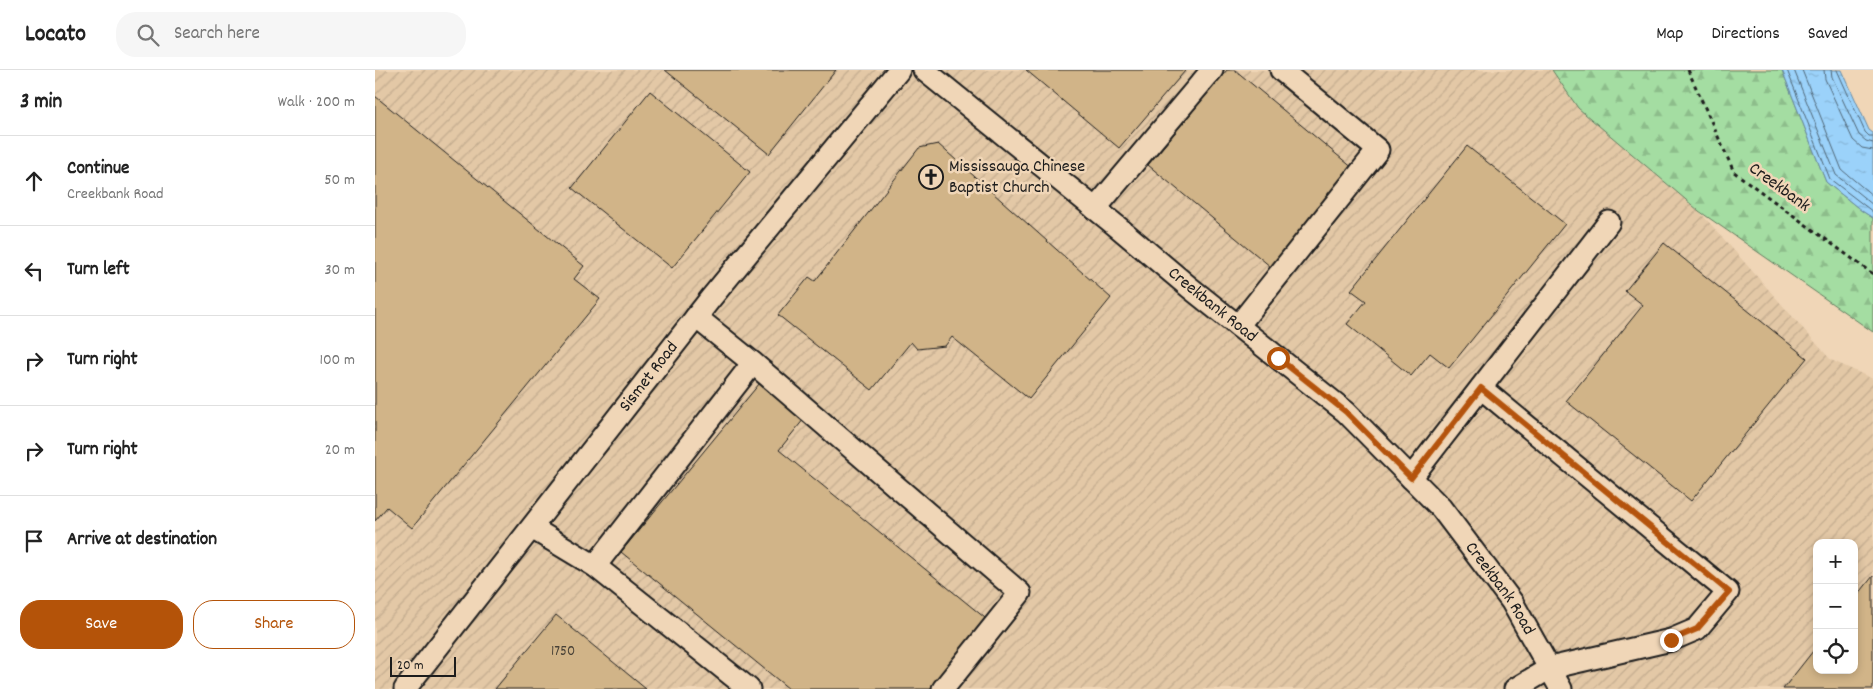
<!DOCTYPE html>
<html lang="en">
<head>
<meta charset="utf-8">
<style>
	:root { --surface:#fff; --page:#f6f6f6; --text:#222; --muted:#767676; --line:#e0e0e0; --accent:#b45309 }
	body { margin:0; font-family:Dekko,sans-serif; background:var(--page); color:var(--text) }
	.controls { position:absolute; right:15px; bottom:15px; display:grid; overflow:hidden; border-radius:10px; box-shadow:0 2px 8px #0003 }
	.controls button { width:45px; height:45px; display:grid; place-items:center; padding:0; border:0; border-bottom:1px solid var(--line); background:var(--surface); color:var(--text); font:25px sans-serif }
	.scale { position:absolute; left:15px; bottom:12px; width:66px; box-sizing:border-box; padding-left:5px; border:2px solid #1c1c1c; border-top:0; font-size:14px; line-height:18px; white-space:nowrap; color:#1c1c1c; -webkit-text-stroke:4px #f0d6b7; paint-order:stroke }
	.stop { position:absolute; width:15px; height:15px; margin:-11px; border:4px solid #b45309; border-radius:50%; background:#fff }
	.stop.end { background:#b45309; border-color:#fff; box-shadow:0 1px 5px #0008 }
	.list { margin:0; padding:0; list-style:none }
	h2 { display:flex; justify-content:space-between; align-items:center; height:65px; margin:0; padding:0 20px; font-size:21px }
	h2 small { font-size:16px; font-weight:400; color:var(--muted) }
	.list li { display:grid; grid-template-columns:32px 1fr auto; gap:15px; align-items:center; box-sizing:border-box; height:90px; padding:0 20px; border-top:1px solid var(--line) }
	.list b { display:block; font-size:19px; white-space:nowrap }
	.list p { margin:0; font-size:16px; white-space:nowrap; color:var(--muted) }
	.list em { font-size:16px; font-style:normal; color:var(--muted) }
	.actions { display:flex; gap:10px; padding:15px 20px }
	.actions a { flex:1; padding:11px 0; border:1px solid var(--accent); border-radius:20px; text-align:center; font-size:18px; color:var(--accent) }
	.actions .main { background:var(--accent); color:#fff }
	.icon { flex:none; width:28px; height:28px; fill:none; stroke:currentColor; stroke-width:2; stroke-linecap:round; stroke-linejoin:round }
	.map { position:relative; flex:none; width:1498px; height:619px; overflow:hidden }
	header { display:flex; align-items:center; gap:30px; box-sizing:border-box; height:70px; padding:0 25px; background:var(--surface); border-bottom:1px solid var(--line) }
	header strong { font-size:24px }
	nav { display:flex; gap:28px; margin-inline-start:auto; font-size:18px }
	.search { width:350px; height:45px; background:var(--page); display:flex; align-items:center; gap:12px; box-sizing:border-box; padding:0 18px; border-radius:20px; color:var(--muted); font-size:19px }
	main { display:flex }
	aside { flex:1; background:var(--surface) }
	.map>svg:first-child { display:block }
</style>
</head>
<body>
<header>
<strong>Locato</strong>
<div class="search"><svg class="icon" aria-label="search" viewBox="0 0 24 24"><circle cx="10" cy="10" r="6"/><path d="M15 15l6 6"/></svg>Search here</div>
<nav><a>Map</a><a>Directions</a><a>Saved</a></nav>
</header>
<main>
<aside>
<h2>3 min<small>Walk · 200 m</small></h2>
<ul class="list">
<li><svg class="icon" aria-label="ahead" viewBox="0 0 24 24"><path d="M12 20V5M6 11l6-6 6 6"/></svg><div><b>Continue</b><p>Creekbank Road</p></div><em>50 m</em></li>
<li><svg class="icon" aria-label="left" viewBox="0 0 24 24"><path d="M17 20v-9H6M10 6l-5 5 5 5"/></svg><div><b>Turn left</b></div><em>30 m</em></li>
<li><svg class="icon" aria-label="right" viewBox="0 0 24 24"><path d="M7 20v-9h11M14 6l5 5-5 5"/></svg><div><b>Turn right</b></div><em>100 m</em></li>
<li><svg class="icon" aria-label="right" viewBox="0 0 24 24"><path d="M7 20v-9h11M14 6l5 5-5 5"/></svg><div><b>Turn right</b></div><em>20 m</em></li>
<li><svg class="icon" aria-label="arrive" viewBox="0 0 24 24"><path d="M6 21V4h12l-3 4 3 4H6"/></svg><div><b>Arrive at destination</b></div></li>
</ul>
<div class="actions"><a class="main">Save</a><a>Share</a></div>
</aside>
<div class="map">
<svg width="1498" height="619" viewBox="0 0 1498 619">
	<defs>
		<pattern id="industrial-furrows" width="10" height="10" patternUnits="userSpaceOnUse" patternTransform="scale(1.25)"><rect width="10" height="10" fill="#e3c8a6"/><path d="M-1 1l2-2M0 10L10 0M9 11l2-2" fill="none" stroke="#c2ab8e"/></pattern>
		<pattern id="forest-firs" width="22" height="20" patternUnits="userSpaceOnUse" patternTransform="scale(1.25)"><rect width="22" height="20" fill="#a4dda2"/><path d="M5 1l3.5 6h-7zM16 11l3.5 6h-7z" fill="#8dbd8b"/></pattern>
		<pattern id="water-ripples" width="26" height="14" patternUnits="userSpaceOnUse" patternTransform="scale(1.25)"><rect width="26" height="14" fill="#9bd2fa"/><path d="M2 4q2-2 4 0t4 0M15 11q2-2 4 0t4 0" fill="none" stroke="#85b4d6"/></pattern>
	</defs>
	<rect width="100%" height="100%" fill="#f0d6b7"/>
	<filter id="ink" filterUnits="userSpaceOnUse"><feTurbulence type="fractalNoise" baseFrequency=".02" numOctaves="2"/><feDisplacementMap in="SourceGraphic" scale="10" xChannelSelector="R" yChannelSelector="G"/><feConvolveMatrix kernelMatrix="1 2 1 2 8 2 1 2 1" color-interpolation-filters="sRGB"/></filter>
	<g filter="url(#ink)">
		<!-- industrial -->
		<path fill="url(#industrial-furrows)" fill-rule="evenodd" d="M0,0H1177L1204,38L1324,141L1456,290L1498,309V619H0ZM1442,473H1479V600H1442Z"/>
		<!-- forest -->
		<path fill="url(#forest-firs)" stroke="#607c5f" d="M1177,0H1407L1451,112L1487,141L1498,148V262L1324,141L1203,38Z"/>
		<!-- water -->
		<path fill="url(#water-ripples)" stroke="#6889a1" d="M1407,0H1467L1494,60L1498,63V148L1487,141L1451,112Z"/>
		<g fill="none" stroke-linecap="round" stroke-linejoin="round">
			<!-- shore -->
			<g stroke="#4f6575" stroke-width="1">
				<path d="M1412,0L1455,109L1498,142"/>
				<path d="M1419,0L1461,105L1498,135"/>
				<path d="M1427,0L1467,100L1498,126"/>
				<path d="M1449,0L1450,9L1478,70L1487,78L1498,80"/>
				<path d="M1456,0L1457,7L1484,65L1491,71L1498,73"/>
				<path d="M1462,0L1490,62L1494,66H1498"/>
			</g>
		</g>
		<!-- building -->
		<g fill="#d1b488" stroke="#1c1c1c">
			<path d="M290,0H461L394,84Z"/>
			<path d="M651,0H809L810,1L744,78Z"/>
			<path d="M852,0H860L979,99L896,197L773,95Z"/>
			<path d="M275,21L375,102L297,198L197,118Z"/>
			<path d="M0,26L209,196L199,209L225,229L37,458L12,437L0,451Z"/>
			<path d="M563,74L736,228L654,329L577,267L570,276L542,279L536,272L497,320L403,245L434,207L440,211L544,78Z"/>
			<path d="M1092,76L1190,154L1074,298L1055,283L1036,306L972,254L991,231L976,220Z"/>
			<path d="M1289,173L1432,288L1316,431L1191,331L1268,235L1250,221Z"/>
			<path d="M389,308L433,344L404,380L615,552L560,619H414L246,482Z"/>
			<path d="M1498,506V619H1408L1442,576V600H1479V530Z"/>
			<path d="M181,545L271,619H120Z"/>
		</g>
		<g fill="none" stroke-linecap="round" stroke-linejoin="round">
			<defs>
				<g id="minor">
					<path id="s1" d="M549,0L744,158L814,217L971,342L1066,438L1137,532L1186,619"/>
					<path d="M720,139L837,0"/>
					<path d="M321,247L378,293L645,523L568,619"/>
					<path d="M863,256L1003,80L906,0"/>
					<path d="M1106,318L1353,522L1322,559L1296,570L1175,598L1140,619"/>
					<path d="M1036,408L1234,152"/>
					<path d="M157,458L220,496L374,619"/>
					<path d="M220,496L378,293"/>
					<path id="s2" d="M30,619L336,228L524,0"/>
				</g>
			</defs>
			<!-- minor casing -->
			<use href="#minor" stroke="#1c1c1c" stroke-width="25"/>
			<!-- path -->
			<path stroke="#1c1c1c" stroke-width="3" stroke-dasharray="4 4" stroke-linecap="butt" d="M1313,0L1359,102L1498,204"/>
			<!-- minor -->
			<use href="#minor" stroke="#f0d6b7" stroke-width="21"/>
		</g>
	</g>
	<g fill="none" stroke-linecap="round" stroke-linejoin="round" filter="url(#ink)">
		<!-- route -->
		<path stroke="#b45309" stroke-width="6" d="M903,288L971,342L1036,408L1106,318L1354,522L1322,559L1296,570"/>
	</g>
	<!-- icons -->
	<defs>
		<symbol id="church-ring" viewBox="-11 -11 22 22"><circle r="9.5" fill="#f0d6b7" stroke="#1c1c1c" stroke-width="1.5"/><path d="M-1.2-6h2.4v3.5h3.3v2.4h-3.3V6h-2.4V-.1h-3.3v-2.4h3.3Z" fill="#1c1c1c"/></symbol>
	</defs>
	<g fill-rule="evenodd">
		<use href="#church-ring" x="542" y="93" width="28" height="28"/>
	</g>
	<g text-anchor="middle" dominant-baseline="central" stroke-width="5" stroke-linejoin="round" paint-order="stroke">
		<!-- number labels -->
		<g font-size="15" fill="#494237">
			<text x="188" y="582">1750</text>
		</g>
		<!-- poi labels -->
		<g font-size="18" fill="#1c1c1c" stroke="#f0d6b7" text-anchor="start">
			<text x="574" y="97">Mississauga Chinese<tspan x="574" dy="21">Baptist Church</tspan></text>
		</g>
		<!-- street labels -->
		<g font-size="18" fill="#1c1c1c" stroke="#f0d6b7">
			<text transform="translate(1404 118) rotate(36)">Creekbank</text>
			<text stroke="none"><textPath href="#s1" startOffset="372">Creekbank Road</textPath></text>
			<text stroke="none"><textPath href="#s2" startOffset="396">Sismet Road</textPath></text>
			<text stroke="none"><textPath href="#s1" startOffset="778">Creekbank Road</textPath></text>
		</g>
	</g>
</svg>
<div class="controls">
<button>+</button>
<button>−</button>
<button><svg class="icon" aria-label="locate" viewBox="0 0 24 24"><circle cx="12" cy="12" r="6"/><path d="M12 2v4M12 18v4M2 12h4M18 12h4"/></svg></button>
</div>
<div class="scale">20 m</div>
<div class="stop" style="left:903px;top:288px"></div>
<div class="stop end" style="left:1296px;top:570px"></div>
</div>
</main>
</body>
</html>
